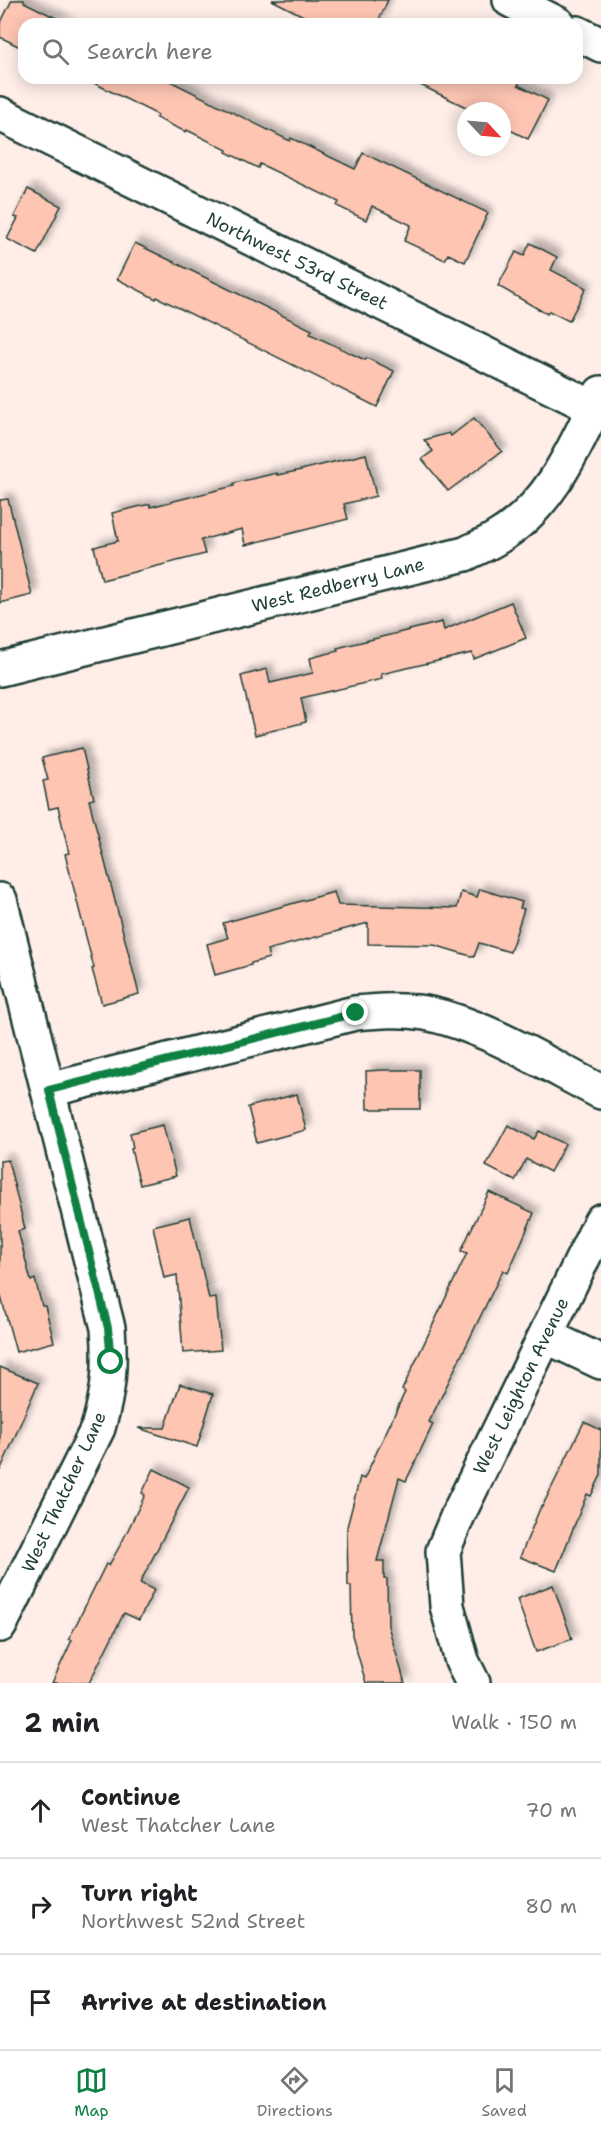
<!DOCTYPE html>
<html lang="en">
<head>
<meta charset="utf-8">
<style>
	:root { --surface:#fff; --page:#f6f6f6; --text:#202124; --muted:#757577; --line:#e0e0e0; --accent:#0b8043 }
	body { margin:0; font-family:"Shantell Sans",sans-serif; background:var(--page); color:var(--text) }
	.compass { position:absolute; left:457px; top:102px; width:54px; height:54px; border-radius:50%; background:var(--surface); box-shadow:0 3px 15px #0003; rotate:116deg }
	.stop { position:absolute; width:18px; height:18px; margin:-14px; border:4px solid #0b8043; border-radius:50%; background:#fff }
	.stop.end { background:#0b8043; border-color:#fff; box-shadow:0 2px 6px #0008 }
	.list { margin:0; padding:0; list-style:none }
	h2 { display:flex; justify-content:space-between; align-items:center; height:78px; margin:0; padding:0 24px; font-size:26px }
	h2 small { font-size:20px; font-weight:400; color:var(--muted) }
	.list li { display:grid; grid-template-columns:39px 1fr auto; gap:18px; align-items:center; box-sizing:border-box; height:96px; padding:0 24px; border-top:2px solid var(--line) }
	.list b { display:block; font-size:22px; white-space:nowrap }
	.list p { margin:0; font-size:20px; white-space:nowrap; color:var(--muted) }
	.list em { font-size:20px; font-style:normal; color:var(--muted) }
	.icon { flex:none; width:33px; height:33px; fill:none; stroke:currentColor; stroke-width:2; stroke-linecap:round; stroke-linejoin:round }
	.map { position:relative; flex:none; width:601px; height:1683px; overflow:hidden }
	.search { position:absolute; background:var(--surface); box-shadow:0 3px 15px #0003; left:18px; right:18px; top:18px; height:66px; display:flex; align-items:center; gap:15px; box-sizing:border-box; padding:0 21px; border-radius:18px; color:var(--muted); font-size:22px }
	.sheet { height:366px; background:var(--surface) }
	nav { display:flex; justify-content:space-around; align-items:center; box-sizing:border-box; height:84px; border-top:2px solid var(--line); background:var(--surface); font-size:16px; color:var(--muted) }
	nav a { display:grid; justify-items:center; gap:3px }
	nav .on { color:var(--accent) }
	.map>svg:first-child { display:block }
</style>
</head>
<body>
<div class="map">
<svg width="601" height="1683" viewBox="0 0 601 1683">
	<defs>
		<filter id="shadow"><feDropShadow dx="5.5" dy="-5.5" stdDeviation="3" flood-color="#0004"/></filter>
	</defs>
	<rect width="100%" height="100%" fill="#ffeee8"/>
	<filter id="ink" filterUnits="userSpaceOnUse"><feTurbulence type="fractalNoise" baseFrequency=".0167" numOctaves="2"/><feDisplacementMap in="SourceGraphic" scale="12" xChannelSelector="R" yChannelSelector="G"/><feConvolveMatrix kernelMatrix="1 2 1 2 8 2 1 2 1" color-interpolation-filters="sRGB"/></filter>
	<g filter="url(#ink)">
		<!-- building -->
		<g fill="#fec5b3" stroke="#1f3d34" stroke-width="1.5" filter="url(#shadow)">
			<path d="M12,0H24V2L68,24H24V49L0,37V24Z"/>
			<path d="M272,0H388L377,24H319Z"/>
			<path d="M84,78H164L290,141L291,138L355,169L363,153L488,213L465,262L448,254L445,260L404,241L411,225L372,206L366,220L337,206L339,202L260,164L258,168L226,152L227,150L187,130L186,132L156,118L158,115Z"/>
			<path d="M406,78H522L518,85L548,100L528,139L502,126V111H474Z"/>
			<path d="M28,189L61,206L37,254L7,239L18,218L14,217Z"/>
			<path d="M135,243L312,330L310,334L365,360L367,358L394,371L377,407L157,297L156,299L117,279Z"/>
			<path d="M530,243L557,257L551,270L586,288L569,321L549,311L547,314L498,286L516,252L524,256Z"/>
			<path d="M474,418L502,451L448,491L422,459L433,451L424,440L449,433L451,436Z"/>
			<path d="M366,454L376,496L344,504L348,519L245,545L242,529L201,540L205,554L102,580L94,547L118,541L112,513L150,504V507L234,486V483L277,473V475L297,471Z"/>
			<path d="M8,499L32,595L0,603V500Z"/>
			<path d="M511,602L526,638L474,659L472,653L381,674L382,679L301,698L306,722L255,735L241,676L267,669L270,683L313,673L310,658L338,651L337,648L442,622L444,630Z"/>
			<path d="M82,748L94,799L89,800L139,994L102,1004L92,969L94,968L65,854L69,853L58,807L49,809L43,781L48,780L42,758Z"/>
			<path d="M480,889L522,902L520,908L524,909L510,952L479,943L474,957L434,945L368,944V923L267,950L269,958L251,963V965L215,975L207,944L228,938L223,923L334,892L338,905L457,908L461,892L477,897Z"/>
			<path d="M382,1070H420V1109H367L366,1071Z"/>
			<path d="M297,1094L306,1130L257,1143L248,1107Z"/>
			<path d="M163,1125L176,1176L140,1185L131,1149L133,1148L130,1133Z"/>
			<path d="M508,1125L534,1139L539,1131L565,1144L550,1172L526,1159L515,1181L486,1166Z"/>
			<path d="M8,1160L25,1229L18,1231L31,1281L35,1279L42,1306H45L54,1342L16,1352L0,1293V1161Z"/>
			<path d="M489,1192L534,1213L508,1273L503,1270L429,1422L433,1424L406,1481L399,1478L377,1561H384V1579H387L388,1626L405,1683H366L352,1635L351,1586H348L347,1527L360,1477L364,1479L405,1392L402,1390L467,1253L461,1251Z"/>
			<path d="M190,1217L209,1299L216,1298L221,1350L183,1353L177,1275L164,1278L153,1226Z"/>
			<path d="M0,1367L38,1383L0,1471Z"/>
			<path d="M180,1384L213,1394L197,1447L138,1428H165Z"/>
			<path d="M584,1422L601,1430V1475L591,1496L587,1494L556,1571L520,1557L541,1506L542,1507Z"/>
			<path d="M154,1469L189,1487L140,1583L154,1590L139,1620L124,1613L89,1683H52L72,1640L69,1639L106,1564L109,1565L122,1542L145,1495L142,1493Z"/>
			<path d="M553,1585L572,1639L536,1652L517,1599Z"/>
		</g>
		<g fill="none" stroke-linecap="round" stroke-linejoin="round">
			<defs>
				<g id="minor">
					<path d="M510,0L558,24"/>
					<path d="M577,33L601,45"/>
					<path d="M0,114L594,408"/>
					<path d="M0,669L465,554C476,548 488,544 498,537C552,505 575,446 601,393"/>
					<path d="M0,900L108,1328C111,1368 109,1390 98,1428L0,1625"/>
					<path d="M49,1090L355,1013C378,1011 402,1009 425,1013C483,1024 548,1065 601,1092"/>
					<path d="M546,1336L601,1362"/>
					<path d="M473,1683L462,1661L447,1606L443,1551L458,1515L601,1221"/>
				</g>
			</defs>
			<!-- minor casing -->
			<use href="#minor" stroke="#1f3d34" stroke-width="38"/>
			<!-- minor -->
			<use href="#minor" stroke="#fff" stroke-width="33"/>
		</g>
	</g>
	<g fill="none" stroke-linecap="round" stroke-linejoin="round" filter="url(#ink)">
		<!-- route -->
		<path stroke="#0b8043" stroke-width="8" d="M111,1362L108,1328L49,1090L356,1013"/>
	</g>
	<g text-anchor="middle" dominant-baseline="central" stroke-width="5" stroke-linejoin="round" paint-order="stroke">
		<!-- street labels -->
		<g font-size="18" fill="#1f3d34" stroke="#fff">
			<text transform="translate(297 261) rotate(26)">Northwest 53rd Street</text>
			<text transform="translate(338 585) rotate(-14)">West Redberry Lane</text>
			<text transform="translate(521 1386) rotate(-64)">West Leighton Avenue</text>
			<text transform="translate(64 1492) rotate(-65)">West Thatcher Lane</text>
		</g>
	</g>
</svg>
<svg class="compass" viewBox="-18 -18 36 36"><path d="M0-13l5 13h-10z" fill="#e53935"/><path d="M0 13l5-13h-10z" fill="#757577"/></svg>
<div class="stop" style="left:111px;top:1362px"></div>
<div class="stop end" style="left:356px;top:1013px"></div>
<div class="search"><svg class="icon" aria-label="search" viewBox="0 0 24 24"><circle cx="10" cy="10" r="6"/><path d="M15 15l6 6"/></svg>Search here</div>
</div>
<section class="sheet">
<h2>2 min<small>Walk · 150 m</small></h2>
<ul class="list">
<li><svg class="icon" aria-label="ahead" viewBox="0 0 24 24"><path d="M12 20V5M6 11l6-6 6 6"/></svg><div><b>Continue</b><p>West Thatcher Lane</p></div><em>70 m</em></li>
<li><svg class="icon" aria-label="right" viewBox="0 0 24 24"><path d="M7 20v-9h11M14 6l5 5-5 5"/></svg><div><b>Turn right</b><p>Northwest 52nd Street</p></div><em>80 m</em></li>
<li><svg class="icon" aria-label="arrive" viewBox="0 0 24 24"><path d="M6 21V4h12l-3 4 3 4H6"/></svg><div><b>Arrive at destination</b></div></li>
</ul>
</section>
<nav>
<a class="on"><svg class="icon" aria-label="map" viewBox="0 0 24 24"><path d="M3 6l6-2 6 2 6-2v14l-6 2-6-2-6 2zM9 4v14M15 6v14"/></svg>Map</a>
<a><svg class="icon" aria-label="directions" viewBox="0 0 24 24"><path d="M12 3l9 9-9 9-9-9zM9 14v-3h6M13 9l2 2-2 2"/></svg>Directions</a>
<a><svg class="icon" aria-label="saved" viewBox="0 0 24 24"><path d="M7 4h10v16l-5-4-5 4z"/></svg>Saved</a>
</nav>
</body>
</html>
